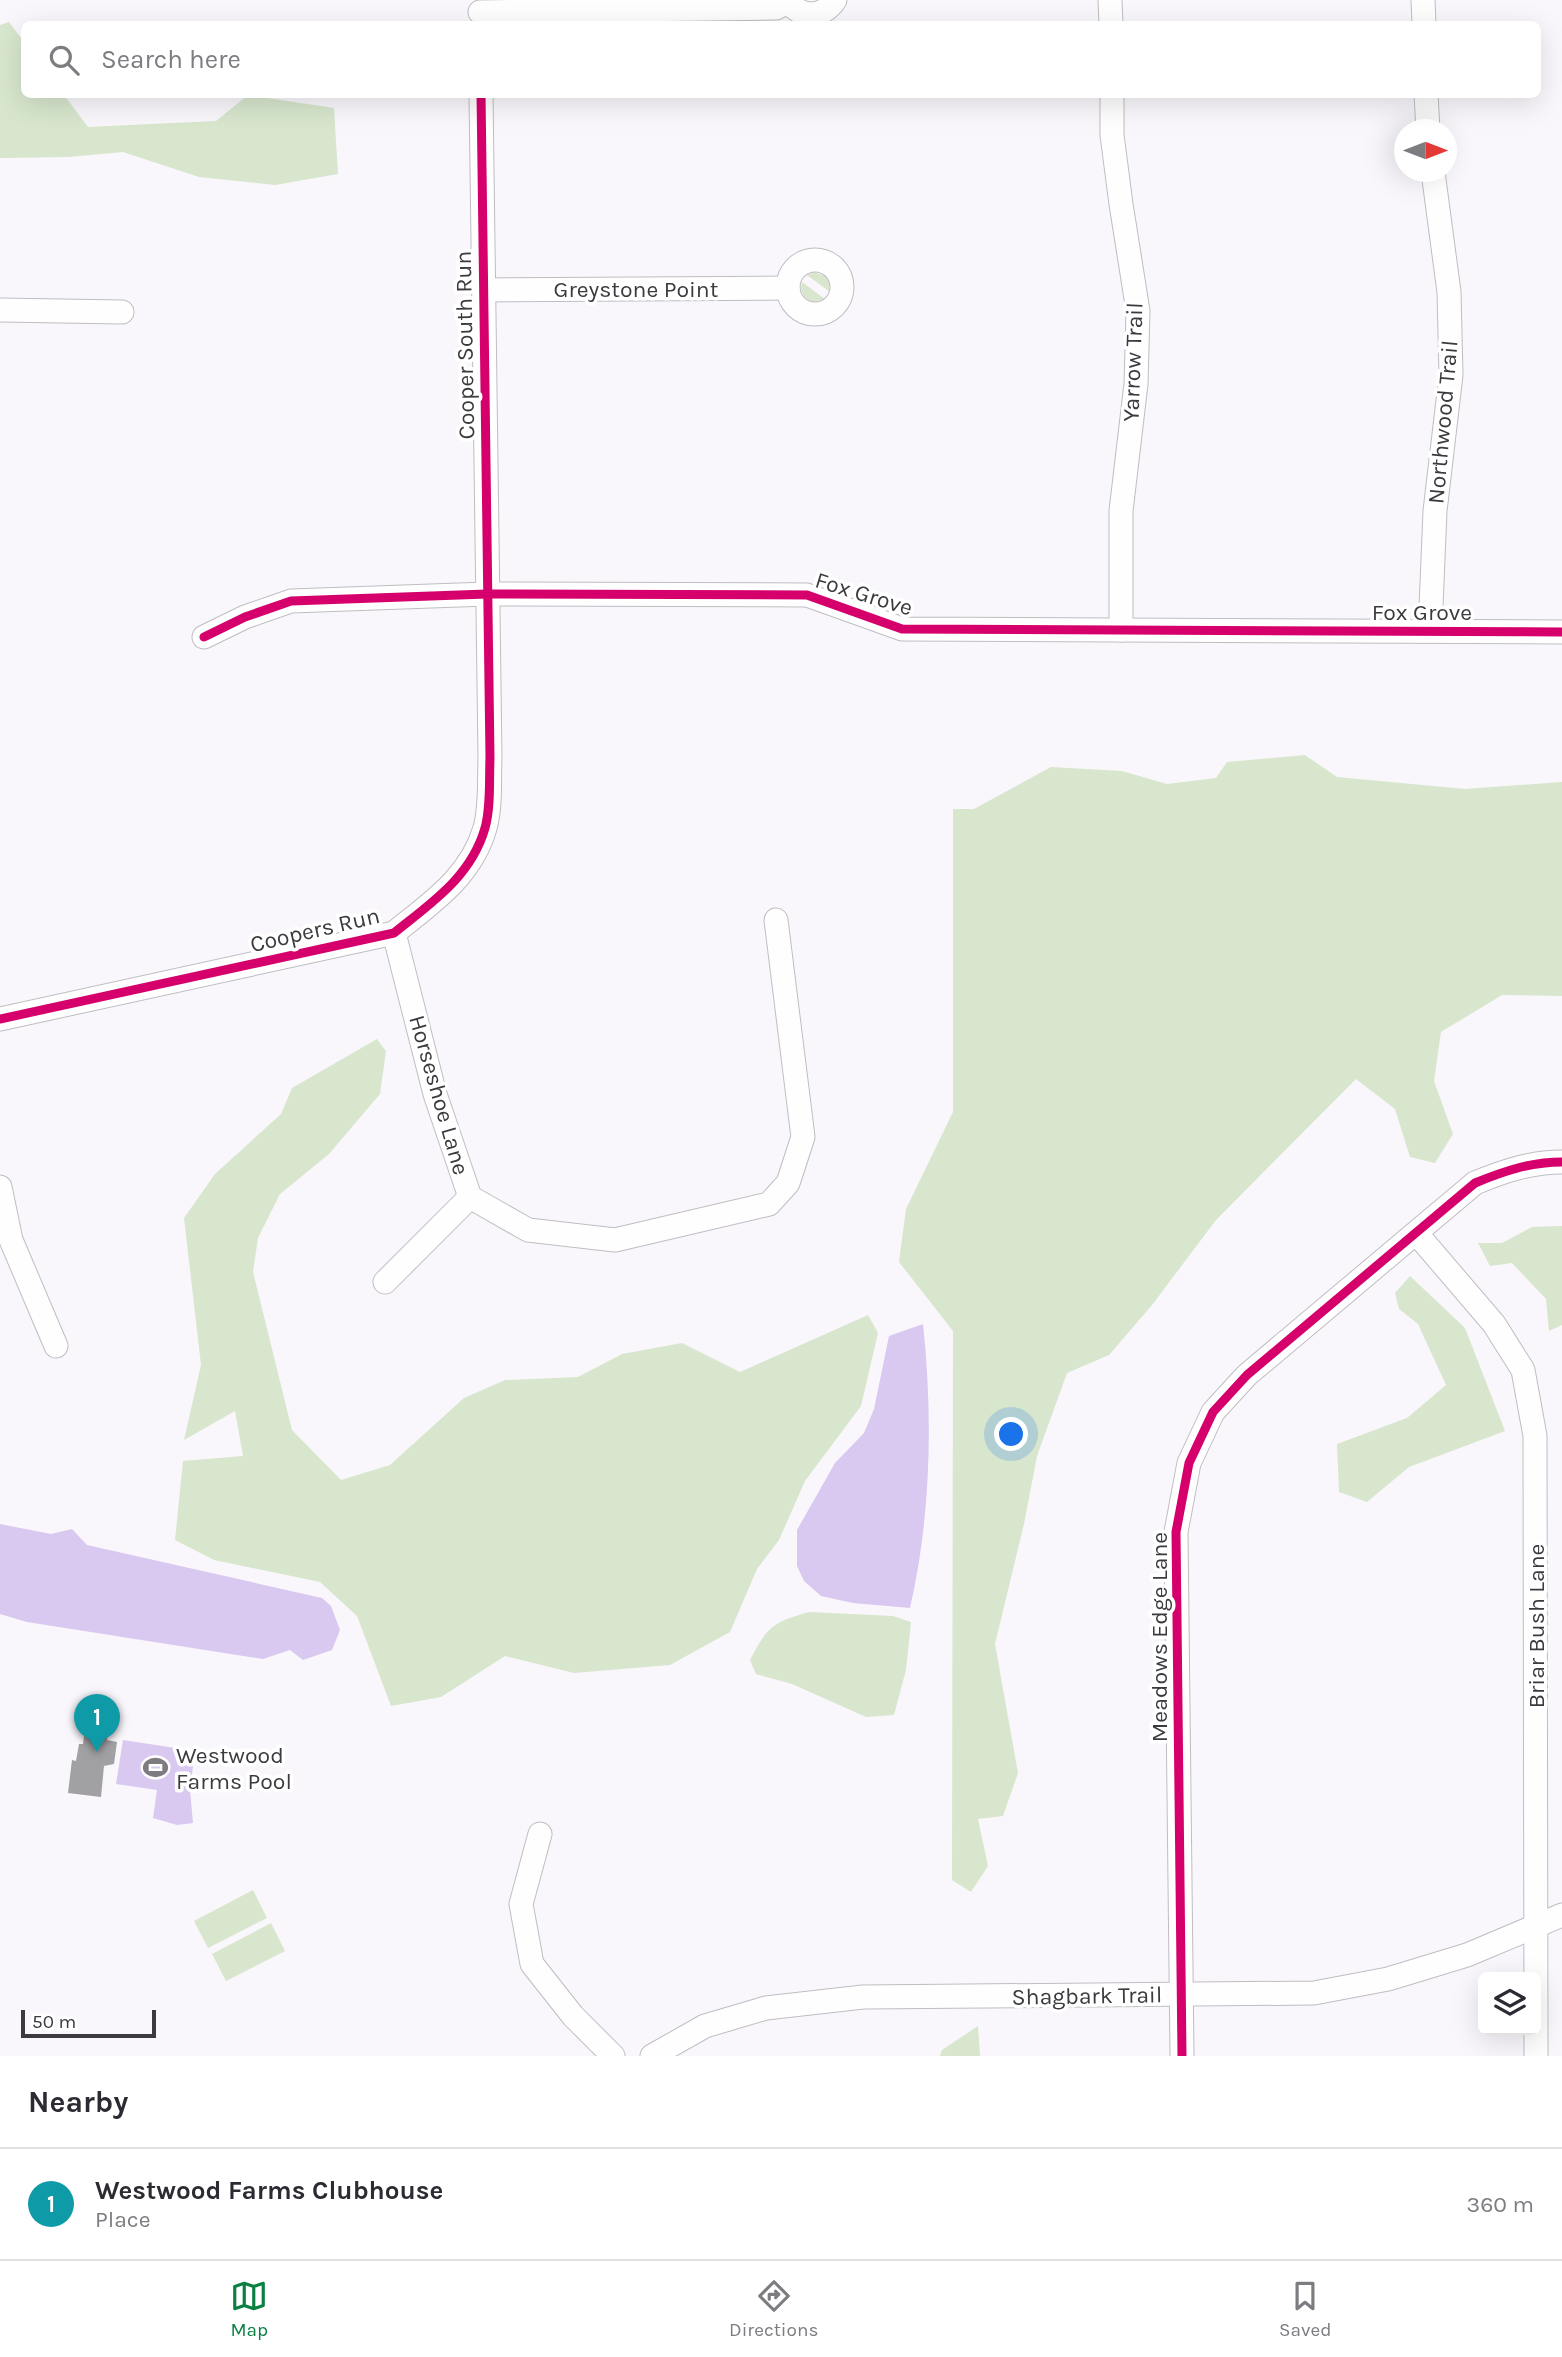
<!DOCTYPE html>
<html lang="en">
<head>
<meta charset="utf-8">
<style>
	:root { --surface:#fff; --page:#f7f7f7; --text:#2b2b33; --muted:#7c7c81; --line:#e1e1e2; --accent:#0b8043 }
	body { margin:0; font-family:Karla,sans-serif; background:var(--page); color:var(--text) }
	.controls { position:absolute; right:21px; bottom:21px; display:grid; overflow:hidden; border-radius:10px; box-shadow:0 7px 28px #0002 }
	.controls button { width:63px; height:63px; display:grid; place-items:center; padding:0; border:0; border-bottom:2px solid var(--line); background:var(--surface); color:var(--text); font:35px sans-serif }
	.compass { position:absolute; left:1394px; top:119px; width:63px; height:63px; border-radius:50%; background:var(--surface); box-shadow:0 7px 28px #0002; rotate:90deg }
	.scale { position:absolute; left:21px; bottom:18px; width:135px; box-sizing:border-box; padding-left:7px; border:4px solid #3c3a3e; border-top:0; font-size:19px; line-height:24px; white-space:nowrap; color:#3c3a3e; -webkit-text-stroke:5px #fff; paint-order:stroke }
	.you { position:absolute; left:1012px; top:1435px; width:24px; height:24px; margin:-18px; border:5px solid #fff; border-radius:50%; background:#1a73e8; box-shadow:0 0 0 10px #1a73e833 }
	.badge { display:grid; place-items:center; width:46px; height:46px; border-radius:50%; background:var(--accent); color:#fff; font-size:23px; font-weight:700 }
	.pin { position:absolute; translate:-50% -58px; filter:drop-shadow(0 2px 4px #0008) }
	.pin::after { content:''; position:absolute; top:37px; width:24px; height:21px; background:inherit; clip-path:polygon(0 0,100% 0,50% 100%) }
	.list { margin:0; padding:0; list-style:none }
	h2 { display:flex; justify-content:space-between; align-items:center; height:91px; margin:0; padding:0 28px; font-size:30px }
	h2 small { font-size:23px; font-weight:400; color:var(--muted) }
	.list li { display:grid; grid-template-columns:46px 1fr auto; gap:21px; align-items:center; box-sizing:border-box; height:112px; padding:0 28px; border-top:2px solid var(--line) }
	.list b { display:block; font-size:26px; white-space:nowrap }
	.list p { margin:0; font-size:23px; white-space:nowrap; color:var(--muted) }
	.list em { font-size:23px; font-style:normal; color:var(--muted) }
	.icon { flex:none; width:38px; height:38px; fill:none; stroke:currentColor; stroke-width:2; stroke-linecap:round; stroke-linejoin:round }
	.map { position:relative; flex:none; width:1562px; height:2056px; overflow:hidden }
	.search { position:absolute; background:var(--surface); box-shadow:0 7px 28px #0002; left:21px; right:21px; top:21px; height:77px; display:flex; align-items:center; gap:18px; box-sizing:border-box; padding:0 24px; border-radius:10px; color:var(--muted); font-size:26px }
	.sheet { height:203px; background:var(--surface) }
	nav { display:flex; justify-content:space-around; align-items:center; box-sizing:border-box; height:98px; border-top:2px solid var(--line); background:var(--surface); font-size:19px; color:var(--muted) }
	nav a { display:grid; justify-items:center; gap:4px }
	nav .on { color:var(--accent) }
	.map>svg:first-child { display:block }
</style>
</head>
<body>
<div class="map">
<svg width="1562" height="2056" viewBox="0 0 1562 2056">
	<rect width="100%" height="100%" fill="#f9f7fc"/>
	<!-- green -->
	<g fill="#d7e6cd">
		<path d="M9,22L24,42V94L64,95L88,127L216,121L248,95L334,108L338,174L275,185L199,177L123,152L69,157L0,158V25Z"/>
		<path d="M814,272L828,277L830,292L807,275Z"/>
		<path d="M802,282L825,299L814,302C804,299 799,292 802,282Z"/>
		<path d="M1305,755L1337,777L1465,789L1562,782V996L1502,995L1441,1032L1434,1081L1453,1134L1435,1163L1410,1157L1395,1109L1356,1079L1216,1220L1152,1305L1109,1355L1067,1373L1037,1456L1024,1524L995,1644L1018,1773L1003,1816L978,1819L988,1866L971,1892L952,1880L953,1331L899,1262L906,1209L953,1112V809H974L1051,767L1122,771L1167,784L1216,778L1227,762Z"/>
		<path d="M377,1039L386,1051L380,1094L329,1154L280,1194L258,1238L253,1272L292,1430L341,1480L390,1465L464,1398L505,1380L578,1377L622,1354L682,1343L740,1372L868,1315L878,1333L861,1406L805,1481L779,1540L757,1569L730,1632L670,1665L574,1673L505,1656L441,1697L391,1706L357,1616L320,1582L214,1560L175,1540L183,1461L243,1456L235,1411L184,1440L201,1365L184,1218L215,1174L281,1114L292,1088Z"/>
		<path d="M1562,1226V1325L1549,1331L1546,1299L1512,1263L1490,1266L1478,1243H1502L1532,1227Z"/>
		<path d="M1410,1276L1465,1328L1505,1431L1409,1467L1367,1502L1339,1492L1337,1444L1407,1418L1446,1385L1418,1324L1399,1309L1395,1293Z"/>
		<path d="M809,1612L893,1616L911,1622L906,1670L894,1715L866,1717L792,1684L756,1674L750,1660C767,1627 773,1622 809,1612Z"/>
		<path d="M253,1890L267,1918L208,1948L194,1921Z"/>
		<path d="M271,1923L285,1951L226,1981L212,1954Z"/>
		<path d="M978,2026L980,2056H940L942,2050Z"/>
	</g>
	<!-- water -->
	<g fill="#d9c8f0">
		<path d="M923,1324C933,1417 931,1517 910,1608L853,1603L821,1596L804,1581L797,1566V1530L835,1463L864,1433L874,1409L889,1336Z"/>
		<path d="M0,1524L51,1534L72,1529L87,1545L322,1598L331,1606L340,1630L332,1650L303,1660L290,1650L263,1659L27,1622L0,1614Z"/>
		<path d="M123,1740L195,1751L190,1790L193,1823L177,1825L153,1818L157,1790L116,1784Z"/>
	</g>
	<!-- building -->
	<path fill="#a1a0a3" d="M86,1721L110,1725L107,1740L117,1742L114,1764L104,1766L101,1797L68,1793L72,1760L76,1761L79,1744H83Z"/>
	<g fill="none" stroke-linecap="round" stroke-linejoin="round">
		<defs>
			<g id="minor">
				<path d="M787,0C800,18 822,19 835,0"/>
				<path d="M1110,0L1111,24"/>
				<path d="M1423,0L1424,24"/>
				<path d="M480,12L776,8L788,2"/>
				<path d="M1112,94V135L1121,204L1138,311L1136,384L1121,511V630"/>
				<path d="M1426,94L1428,130"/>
				<circle cx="815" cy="287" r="27"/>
				<path d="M484,290L788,288"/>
				<path d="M0,310L122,312"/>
				<path d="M1430,631L1435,511L1451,375L1449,292L1433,172"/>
				<path d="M204,637L245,617L291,601L487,594L807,595L902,629L1562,632"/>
				<path d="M394,933L435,1094L470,1197L528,1230L615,1240L769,1204L788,1183L803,1137L776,920"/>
				<path d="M0,1019L394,933C431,903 471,877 485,828C491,807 489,780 490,758L481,94"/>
				<path d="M0,1187L11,1240L56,1346"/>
				<path d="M1417,1234L1494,1324L1523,1370L1535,1436L1536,2056"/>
				<path d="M385,1282L470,1197"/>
				<path d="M540,1834L521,1904L532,1964L573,2016L613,2056"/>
				<path d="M652,2056L705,2026L766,2008L863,1997L1314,1993L1388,1979L1467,1955L1562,1915"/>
				<path d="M1182,2056L1176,1532L1189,1463L1213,1412L1247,1375L1475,1183C1504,1171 1531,1162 1562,1162"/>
			</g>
		</defs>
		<!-- minor casing -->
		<use href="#minor" stroke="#bfbdc1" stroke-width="25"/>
		<!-- minor -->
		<use href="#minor" stroke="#fefeff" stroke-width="23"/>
		<defs>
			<g id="cycleway">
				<path d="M204,637L245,617L291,601L487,594L807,595L902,629L1562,632"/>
				<path d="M0,1019L394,933C431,903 471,877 485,828C491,807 489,780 490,758L481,94"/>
				<path d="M1182,2056L1176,1532L1189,1463L1213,1412L1247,1375L1475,1183C1504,1171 1531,1162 1562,1162"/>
			</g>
		</defs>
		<!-- cycleway casing -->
		<use href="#cycleway" stroke="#fff" stroke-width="13"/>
		<!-- cycleway -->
		<use href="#cycleway" stroke="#d6006c" stroke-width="9"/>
	</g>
	<!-- icons -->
	<defs>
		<symbol id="stadium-bare" viewBox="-9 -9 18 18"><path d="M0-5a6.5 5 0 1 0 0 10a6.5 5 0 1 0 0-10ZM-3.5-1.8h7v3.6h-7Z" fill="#7e7c80" stroke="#fff" stroke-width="2.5" paint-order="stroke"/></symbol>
	</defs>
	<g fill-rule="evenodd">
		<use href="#stadium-bare" x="138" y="1750" width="35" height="35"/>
	</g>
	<g text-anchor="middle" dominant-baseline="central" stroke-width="7" stroke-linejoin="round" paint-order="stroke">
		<!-- street labels -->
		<g font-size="23" fill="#3c3a3e" stroke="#fff">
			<text x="636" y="289">Greystone Point</text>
			<text transform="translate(465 345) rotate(-91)">Cooper South Run</text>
			<text transform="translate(1133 362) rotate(-88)">Yarrow Trail</text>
			<text transform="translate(1443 422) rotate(-85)">Northwood Trail</text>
			<text transform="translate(864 594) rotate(17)">Fox Grove</text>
			<text x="1422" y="612">Fox Grove</text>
			<text transform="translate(315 930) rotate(-13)">Coopers Run</text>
			<text transform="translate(439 1095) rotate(74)">Horseshoe Lane</text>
			<text transform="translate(1536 1626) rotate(-90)">Briar Bush Lane</text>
			<text transform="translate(1159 1637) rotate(-90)">Meadows Edge Lane</text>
			<text transform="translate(1087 1996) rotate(-1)">Shagbark Trail</text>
		</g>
		<!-- poi labels -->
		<g font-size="23" fill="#3c3a3e" stroke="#fff" text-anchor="start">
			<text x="176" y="1755">Westwood<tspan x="176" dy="26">Farms Pool</tspan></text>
		</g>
	</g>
</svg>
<div class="controls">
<button><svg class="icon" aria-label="layers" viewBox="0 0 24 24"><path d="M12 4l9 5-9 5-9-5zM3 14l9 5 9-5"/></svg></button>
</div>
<svg class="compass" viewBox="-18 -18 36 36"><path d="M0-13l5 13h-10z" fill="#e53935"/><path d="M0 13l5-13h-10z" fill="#7c7c81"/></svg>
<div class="scale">50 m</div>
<div class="you"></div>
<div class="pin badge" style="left:97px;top:1752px;background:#0f9aa8">1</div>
<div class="search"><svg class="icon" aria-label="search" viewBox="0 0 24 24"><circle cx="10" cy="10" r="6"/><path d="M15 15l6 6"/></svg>Search here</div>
</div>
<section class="sheet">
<h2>Nearby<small></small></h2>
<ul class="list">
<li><span class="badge" style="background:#0f9aa8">1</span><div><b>Westwood Farms Clubhouse</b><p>Place</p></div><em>360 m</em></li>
</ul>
</section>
<nav>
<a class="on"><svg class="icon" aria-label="map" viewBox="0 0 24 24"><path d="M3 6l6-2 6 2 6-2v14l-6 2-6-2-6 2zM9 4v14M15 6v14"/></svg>Map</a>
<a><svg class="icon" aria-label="directions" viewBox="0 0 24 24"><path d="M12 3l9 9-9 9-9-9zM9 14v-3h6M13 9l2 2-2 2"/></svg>Directions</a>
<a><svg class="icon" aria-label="saved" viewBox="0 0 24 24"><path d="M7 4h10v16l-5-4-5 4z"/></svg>Saved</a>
</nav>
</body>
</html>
